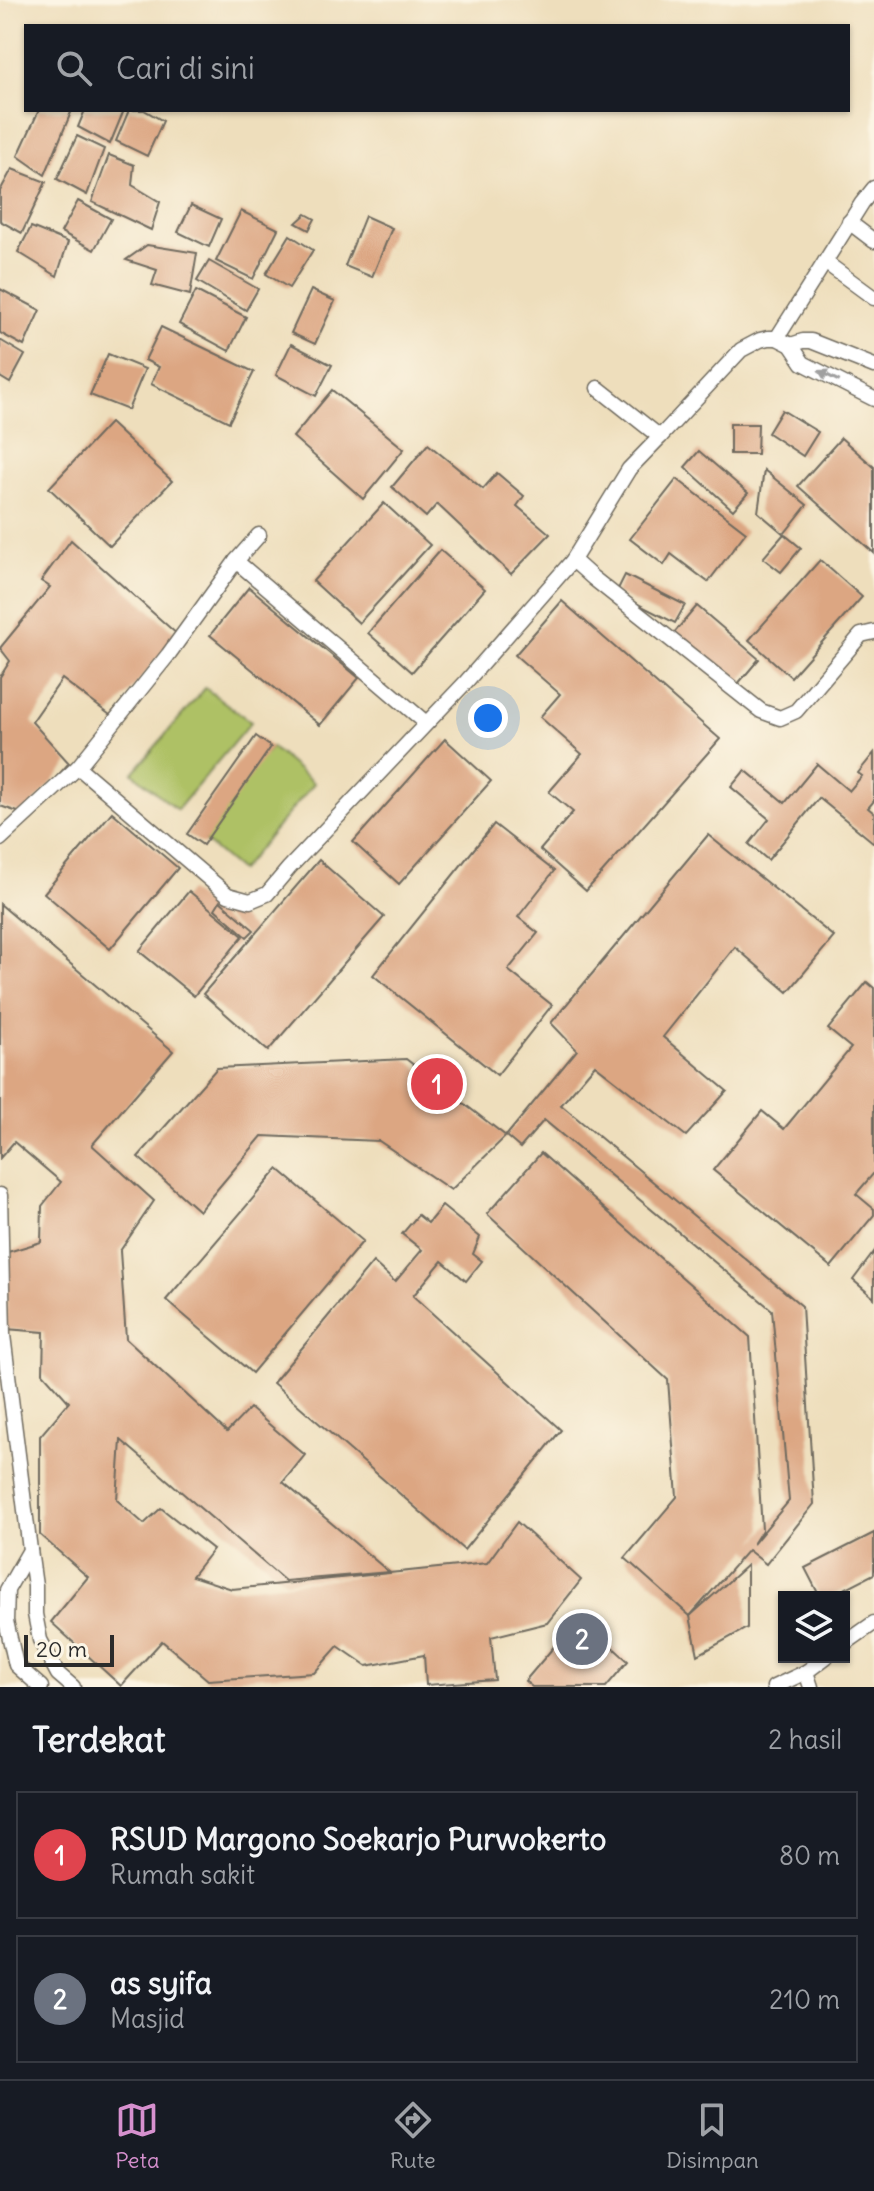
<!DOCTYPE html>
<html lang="id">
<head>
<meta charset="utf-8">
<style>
	:root { --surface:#171b24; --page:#242831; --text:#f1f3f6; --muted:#9ea1a6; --line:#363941; --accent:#d690ce }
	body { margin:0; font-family:Delius,sans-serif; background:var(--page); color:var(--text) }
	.controls { position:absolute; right:24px; bottom:24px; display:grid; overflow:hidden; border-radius:0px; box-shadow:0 2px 6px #0004 }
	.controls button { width:72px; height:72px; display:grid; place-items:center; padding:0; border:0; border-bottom:2px solid var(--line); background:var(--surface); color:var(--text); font:40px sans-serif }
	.scale { position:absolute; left:24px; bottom:20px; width:90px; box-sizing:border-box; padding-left:8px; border:4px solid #2b2b2b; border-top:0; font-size:22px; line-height:28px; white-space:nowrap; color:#2b2b2b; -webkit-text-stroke:6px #fcf5e5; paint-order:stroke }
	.you { position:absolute; left:488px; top:718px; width:28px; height:28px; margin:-20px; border:6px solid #fff; border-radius:50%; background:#1a73e8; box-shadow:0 0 0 12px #1a73e833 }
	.badge { display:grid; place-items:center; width:52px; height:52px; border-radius:50%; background:var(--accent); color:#fff; font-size:26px; font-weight:700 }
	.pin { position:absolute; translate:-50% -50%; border:4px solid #fff; box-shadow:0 2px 8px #0006 }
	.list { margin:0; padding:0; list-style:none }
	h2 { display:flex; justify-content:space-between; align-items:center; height:104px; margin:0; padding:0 32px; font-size:34px }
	h2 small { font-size:26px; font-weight:400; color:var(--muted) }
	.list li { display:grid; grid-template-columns:52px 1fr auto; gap:24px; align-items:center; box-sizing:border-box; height:128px; margin:0 16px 16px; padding:0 16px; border:2px solid var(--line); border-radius:0px }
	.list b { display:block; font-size:30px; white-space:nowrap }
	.list p { margin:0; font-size:26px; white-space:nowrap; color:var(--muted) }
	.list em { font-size:26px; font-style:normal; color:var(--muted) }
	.icon { flex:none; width:44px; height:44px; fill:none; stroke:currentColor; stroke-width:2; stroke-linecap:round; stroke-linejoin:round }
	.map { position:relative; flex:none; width:874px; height:1687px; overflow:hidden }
	.search { position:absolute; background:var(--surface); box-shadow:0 2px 6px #0004; left:24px; right:24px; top:24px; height:88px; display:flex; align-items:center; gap:20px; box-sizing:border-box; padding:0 28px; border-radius:0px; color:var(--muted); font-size:30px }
	.sheet { height:392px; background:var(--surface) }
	nav { display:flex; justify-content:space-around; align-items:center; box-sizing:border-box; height:112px; border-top:2px solid var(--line); background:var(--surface); font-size:22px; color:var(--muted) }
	nav a { display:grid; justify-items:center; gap:4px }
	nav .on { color:var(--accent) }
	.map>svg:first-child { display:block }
</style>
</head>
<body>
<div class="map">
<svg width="874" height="1687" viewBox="0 0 874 1687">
	<rect width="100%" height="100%" fill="#fcf5e5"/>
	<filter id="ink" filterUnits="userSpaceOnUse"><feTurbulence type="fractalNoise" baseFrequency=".0125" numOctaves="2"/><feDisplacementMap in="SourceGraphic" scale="16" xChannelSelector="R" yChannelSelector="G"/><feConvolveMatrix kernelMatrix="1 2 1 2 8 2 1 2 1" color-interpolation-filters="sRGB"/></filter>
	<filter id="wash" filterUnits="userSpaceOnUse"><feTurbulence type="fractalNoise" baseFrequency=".006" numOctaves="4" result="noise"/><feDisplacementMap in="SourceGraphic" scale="32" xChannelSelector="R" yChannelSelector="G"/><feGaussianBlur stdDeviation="1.8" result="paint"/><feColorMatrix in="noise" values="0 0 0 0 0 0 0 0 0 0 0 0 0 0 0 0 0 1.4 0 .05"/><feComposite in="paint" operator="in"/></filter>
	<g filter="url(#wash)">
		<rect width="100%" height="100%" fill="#eedebc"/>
		<!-- green -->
		<g fill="#aec165" stroke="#6c7648" stroke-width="2">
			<path d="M205,688L251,722L177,810L133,773Z"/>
			<path d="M271,747L314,783L240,871L196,834Z"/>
		</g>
		<g id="blocks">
			<!-- building -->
			<g fill="#dca682">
				<path d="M39,110H72L45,175L18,156Z"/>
				<path d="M85,110H124L110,144L78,127Z"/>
				<path d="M129,110H144L163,121L147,156L116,141Z"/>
				<path d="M77,136L104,149L87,195L57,179Z"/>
				<path d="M109,155L134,165L132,185L160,202L151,230L92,202Z"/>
				<path d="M12,169L46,182L22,233L0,221V191Z"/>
				<path d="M78,201L111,219L94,250L61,232Z"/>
				<path d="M191,205L221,219L209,247L178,232Z"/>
				<path d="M241,211L278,229L253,279L216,261Z"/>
				<path d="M306,214L315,219L309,230L296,223Z"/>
				<path d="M365,216L392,228L372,277L345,266Z"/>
				<path d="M31,227L68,242L57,276L18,252Z"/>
				<path d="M290,235L313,250L289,288L266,274Z"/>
				<path d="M147,245L197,253L190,295L152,285L157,270L126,260Z"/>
				<path d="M209,261L258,289L246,310L197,281Z"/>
				<path d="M0,289L40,310L24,346L0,333Z"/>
				<path d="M311,290L335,301L315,344L291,333Z"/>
				<path d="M196,291L246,317L229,351L179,324Z"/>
				<path d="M161,327L254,372L229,422L151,384L159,367L145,360Z"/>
				<path d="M0,340L25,355L10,383L0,377Z"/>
				<path d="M291,344L332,365L316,396L276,375Z"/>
				<path d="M108,354L145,369L128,410L90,395Z"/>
				<path d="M332,390L404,449L363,499L293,437Z"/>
				<path d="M782,410L818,432L803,456L768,433Z"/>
				<path d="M110,423L172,481L110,546L49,488Z"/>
				<path d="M730,424H758L757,454H730Z"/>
				<path d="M841,438L874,467V553L798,486Z"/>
				<path d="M428,444L483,489L497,473L524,496L517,506L550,534L511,574L437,504L426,517L392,487Z"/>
				<path d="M699,451L748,493L733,510L685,467Z"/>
				<path d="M764,470L807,505L784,534L758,512Z"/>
				<path d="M677,479L746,532L708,582L671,554L664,565L630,539Z"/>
				<path d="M384,503L430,545L359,623L313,581Z"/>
				<path d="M784,534L801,548L781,572L763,558Z"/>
				<path d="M71,540L178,635L110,715L62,679L32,722L69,763L24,814L0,806V677L10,661L0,648L50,587L41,581Z"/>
				<path d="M440,550L485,589L412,672L368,633Z"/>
				<path d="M820,560L862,597L791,677L749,640Z"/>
				<path d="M625,575L685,605L675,623L616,593Z"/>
				<path d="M249,587L359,678L320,725L210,635Z"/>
				<path d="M562,601L720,739L586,891L540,850L573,812L549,792L582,754L540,717L560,694L515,655Z"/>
				<path d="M697,606L759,659L737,685L674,633Z"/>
				<path d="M256,736L271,747L203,845L187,834Z"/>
				<path d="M445,739L491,781L399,884L353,842Z"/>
				<path d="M874,753V801L868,808L874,813V843L819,798L768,860L749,844L769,819L731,787L745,770L785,803L817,764L849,791L862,776L858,773Z"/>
				<path d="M112,812L178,868L110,949L44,893Z"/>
				<path d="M494,824L554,871L518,917L538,933L508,970L552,1005L497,1075L373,975Z"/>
				<path d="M708,835L834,937L788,992L735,947L663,1037L727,1091L686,1136L595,1065L561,1105L802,1306L814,1504L766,1564L748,1550L690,1616L625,1558L677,1497L668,1380L487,1214L541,1153L750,1337L762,1530L753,1544L789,1501L772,1310L544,1120L520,1148L506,1136L451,1190L379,1141L262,1136L199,1211L138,1157L217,1068L406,1059L506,1136L577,1050L551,1023Z"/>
				<path d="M319,860L384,917L268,1051L203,994Z"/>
				<path d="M189,891L243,936L194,996L139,951Z"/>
				<path d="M220,901L254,930L247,937L215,909Z"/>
				<path d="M0,904L173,1051L92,1145L154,1201L120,1251L126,1339L227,1432L250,1408L305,1455L283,1482L389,1572L285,1581L121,1440L117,1500L144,1524L161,1508L213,1549L192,1576L232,1589L487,1563L517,1522L581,1580L547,1623L491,1637L495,1680L426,1685L424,1655L367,1666L338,1646L314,1673L208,1680L162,1641L121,1686L51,1622L88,1577L40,1535V1436L69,1402L43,1373L44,1332L6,1329L8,1252L41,1242L42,1206L61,1182L14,1142L0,1158Z"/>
				<path d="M867,982L874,988V1173L856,1194L874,1209V1215L831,1267L713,1170L762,1111L784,1129L851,1048L828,1029Z"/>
				<path d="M278,1169L363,1241L252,1373L166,1300Z"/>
				<path d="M442,1206L480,1237L473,1254L482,1261L466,1281L442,1261L413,1296L561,1430L464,1550L273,1383L373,1262L395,1282L422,1250L402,1234L418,1215L428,1223Z"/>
				<path d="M874,1252V1298L853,1280Z"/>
				<path d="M874,1533V1574L829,1597H820L805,1568Z"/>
				<path d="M747,1565V1628L698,1655L690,1616Z"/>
				<path d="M579,1617L628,1661L606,1687H532L525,1681Z"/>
			</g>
		</g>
	</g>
	<g filter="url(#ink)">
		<use href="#blocks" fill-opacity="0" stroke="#6f6a5e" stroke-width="2"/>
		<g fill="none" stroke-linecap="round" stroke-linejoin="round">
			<defs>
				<g id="service">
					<path d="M849,222L874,241"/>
					<path d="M825,262L874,298"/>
					<path d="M777,338L862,203L874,188"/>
					<path d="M791,345L803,341H811L874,366"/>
					<path d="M660,437L741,350L760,340L768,338H777L791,345L803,363L874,399"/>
					<path d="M573,560L629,469L660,437L598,388"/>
					<path d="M236,561L426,723"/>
					<path d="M78,767L228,895L250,901L267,894L289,868L465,683L573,560L593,578L761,711L780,718L796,711L861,635L874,632"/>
					<path d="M0,839L78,767L168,655L236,561L259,535"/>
					<path d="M0,1195L3,1335L30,1550L7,1590L6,1621L16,1665L41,1687"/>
					<path d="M30,1550L35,1586V1614L40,1640L58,1674L73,1687"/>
					<path d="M844,1644L874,1623"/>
					<path d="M806,1672L811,1687"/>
					<path d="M774,1687L806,1672L826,1657"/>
				</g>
			</defs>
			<!-- service casing -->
			<use href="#service" stroke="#6f6a5e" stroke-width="17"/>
			<!-- service -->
			<use href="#service" stroke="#fff" stroke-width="14"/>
		</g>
		<!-- one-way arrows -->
		<defs><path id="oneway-solid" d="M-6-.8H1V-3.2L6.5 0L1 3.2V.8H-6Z" transform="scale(2)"/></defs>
		<use fill="#a0a0a0" href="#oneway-solid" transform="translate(829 376) rotate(-153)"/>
	</g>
</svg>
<div class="controls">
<button><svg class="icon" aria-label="layers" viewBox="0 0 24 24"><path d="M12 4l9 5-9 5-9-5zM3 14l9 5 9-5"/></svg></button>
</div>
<div class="scale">20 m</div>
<div class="you"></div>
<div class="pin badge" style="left:437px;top:1084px;background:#e0444e">1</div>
<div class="pin badge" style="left:582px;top:1639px;background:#6b7280">2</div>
<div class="search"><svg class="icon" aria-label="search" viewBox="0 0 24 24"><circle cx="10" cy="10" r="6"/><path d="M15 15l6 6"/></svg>Cari di sini</div>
</div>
<section class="sheet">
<h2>Terdekat<small>2 hasil</small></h2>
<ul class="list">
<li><span class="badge" style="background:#e0444e">1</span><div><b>RSUD Margono Soekarjo Purwokerto</b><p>Rumah sakit</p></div><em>80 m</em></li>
<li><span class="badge" style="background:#6b7280">2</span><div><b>as syifa</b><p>Masjid</p></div><em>210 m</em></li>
</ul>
</section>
<nav>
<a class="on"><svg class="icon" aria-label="map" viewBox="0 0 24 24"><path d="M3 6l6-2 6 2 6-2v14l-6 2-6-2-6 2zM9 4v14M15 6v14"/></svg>Peta</a>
<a><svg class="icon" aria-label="directions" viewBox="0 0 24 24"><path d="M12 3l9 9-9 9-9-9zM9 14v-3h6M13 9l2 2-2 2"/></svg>Rute</a>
<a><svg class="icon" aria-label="saved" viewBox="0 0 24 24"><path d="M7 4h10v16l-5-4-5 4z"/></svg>Disimpan</a>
</nav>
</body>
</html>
